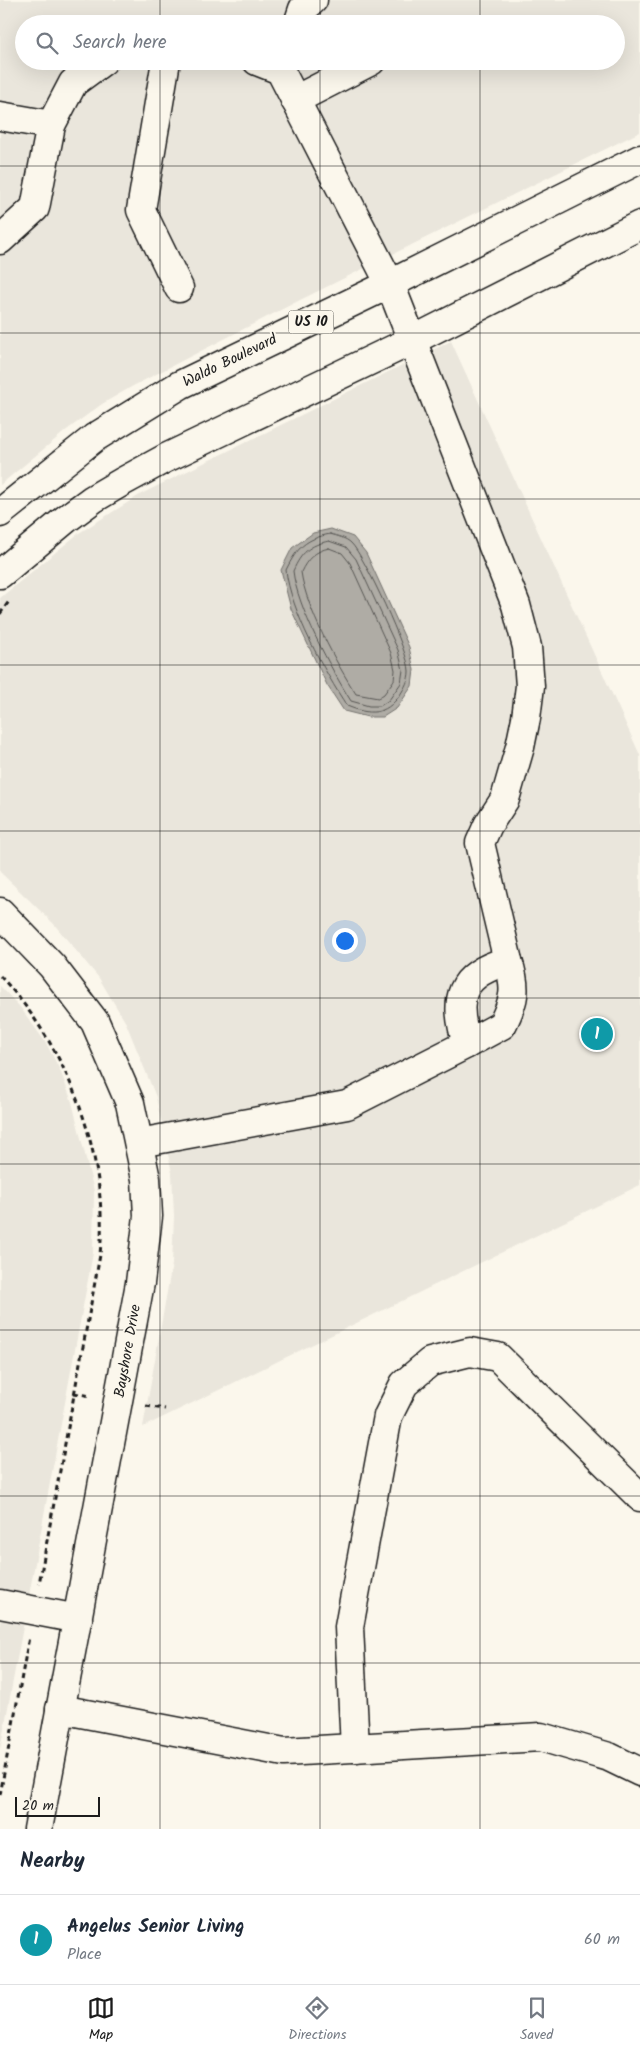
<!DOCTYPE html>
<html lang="en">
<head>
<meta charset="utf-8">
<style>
	:root { --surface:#fff; --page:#f6f6f7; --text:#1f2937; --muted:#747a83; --line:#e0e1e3; --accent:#1c1c1c }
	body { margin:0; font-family:Kalam,sans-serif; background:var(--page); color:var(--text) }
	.scale { position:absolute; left:15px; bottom:12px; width:85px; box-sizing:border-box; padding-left:5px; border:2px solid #1c1c1c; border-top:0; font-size:14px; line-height:18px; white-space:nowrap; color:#1c1c1c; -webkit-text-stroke:4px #fbf7ec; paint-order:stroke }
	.you { position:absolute; left:344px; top:940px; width:18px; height:18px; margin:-12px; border:4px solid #fff; border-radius:50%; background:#1a73e8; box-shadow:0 0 0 8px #1a73e833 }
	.badge { display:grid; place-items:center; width:32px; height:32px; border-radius:50%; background:var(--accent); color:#fff; font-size:16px; font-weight:700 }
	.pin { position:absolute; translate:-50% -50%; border:2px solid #fff; box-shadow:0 1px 5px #0006 }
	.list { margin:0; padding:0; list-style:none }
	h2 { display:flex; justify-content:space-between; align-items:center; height:65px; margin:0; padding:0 20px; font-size:21px }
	h2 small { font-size:16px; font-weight:400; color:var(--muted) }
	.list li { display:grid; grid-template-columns:32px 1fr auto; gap:15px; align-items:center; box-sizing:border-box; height:90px; padding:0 20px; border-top:1px solid var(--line) }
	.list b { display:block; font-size:19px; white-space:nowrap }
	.list p { margin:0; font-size:16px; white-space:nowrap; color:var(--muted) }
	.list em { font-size:16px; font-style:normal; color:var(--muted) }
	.icon { flex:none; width:28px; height:28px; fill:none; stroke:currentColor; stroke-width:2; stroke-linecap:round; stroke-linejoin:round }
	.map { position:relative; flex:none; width:640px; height:1829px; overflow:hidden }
	.search { position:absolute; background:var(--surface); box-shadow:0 5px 20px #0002; left:15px; right:15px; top:15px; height:55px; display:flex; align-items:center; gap:12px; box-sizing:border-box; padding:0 18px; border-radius:28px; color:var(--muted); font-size:19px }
	.sheet { height:155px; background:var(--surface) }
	nav { display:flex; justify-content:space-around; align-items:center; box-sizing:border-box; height:70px; border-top:1px solid var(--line); background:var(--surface); font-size:14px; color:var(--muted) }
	nav a { display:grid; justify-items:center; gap:2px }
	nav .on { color:var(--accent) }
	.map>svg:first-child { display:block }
</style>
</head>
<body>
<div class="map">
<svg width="640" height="1829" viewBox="0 0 640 1829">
	<rect width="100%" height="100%" fill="#fbf7ec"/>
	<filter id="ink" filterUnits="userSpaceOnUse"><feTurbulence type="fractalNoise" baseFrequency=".02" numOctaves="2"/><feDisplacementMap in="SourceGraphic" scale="10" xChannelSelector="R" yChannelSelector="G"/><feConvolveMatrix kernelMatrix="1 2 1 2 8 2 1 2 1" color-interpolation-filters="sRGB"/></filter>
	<g filter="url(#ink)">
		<!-- built -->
		<g fill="#eae6dc" fill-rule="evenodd">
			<path d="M0,0H640V132L300,300L133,386L102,404L68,429L0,485ZM24,24H616V61H24Z"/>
			<path d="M451,341L640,755V1185L143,1427L172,1264L174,1216L172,1173L156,1097L126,1023L99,978L53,923L0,872V598L79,533L143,493Z"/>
			<path d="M0,986L20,1007L46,1043L60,1070L72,1102L94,1191L93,1253L0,1750Z"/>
		</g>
		<!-- water -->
		<path fill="#afaca5" stroke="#74726e" d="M331,529L353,537L366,553L409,647L414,670L412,686L397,708L383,717H368L344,711L327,685L291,609L281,570L292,548L313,533Z"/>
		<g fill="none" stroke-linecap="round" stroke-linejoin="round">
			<!-- shore -->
			<g stroke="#575653" stroke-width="1">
				<path d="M330,534C337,536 346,538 351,543C364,555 409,653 409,671C409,680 405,687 400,695C385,716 369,715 347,706C325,673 290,609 286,570C297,548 305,539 330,534Z"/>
				<path d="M329,541L346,547L356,559L398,650L403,670L401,683L389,700L380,706H369L351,701C331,669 297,607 293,571C301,553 309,545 329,541Z"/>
				<path d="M329,548L342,553L350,563L391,653L395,670L394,680L384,694L378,698L356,694C336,663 306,608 301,572C307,559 315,551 329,548Z"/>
			</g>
			<defs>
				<g id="minor">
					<path d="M298,24L303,9L313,0"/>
					<path d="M166,61L141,210L179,288"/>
					<path d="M295,100L371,61"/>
					<path d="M0,116L51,125"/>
					<path d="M0,240L35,208L51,125L73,83L103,61"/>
					<path d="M0,912L52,966L95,1022L130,1103L146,1179L148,1216L140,1283L38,1829"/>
					<path d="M467,1044L502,1025C515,1000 517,988 508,961"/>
					<path d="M139,1143L347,1105L467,1044C453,998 459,974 508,961L480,843L488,825L505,799L520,747L526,718L530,686L527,647L516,605L390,284L280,70L257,61"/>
					<path d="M0,1604L78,1619"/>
					<path d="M60,1709L284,1752L541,1737L609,1757L640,1772"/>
					<path d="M355,1748L349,1627L388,1416L404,1384L430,1362L470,1352L498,1357L640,1497"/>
				</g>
				<g id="major">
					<path d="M0,513L94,438L180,385L390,284L640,159"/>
					<path d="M0,574L66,519L93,499L122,482L166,458L413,340L640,225"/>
				</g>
			</defs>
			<!-- minor casing -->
			<use href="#minor" stroke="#1c1c1c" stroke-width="31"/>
			<!-- major casing -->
			<use href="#major" stroke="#1c1c1c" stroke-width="31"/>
			<!-- path -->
			<g stroke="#1c1c1c" stroke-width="3" stroke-dasharray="5 4" stroke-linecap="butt">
				<path d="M0,614L10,600"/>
				<path d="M0,976C69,1049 109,1155 100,1255L39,1584"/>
				<path d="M74,1393L91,1396"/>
				<path d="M146,1406L165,1409"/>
				<path d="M0,1795L29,1637"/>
			</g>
			<!-- minor -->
			<use href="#minor" stroke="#fbf7ec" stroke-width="28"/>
			<!-- major -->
			<use href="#major" stroke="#fbf7ec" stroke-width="28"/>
		</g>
	</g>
	<!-- grid -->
	<path fill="none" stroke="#1c1c1c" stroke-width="1" stroke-opacity="0.55" d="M160,0V24M320,0V24M480,0V24M160,61V1829M320,61V1829M480,61V1829M0,166H640M0,333H640M0,499H640M0,665H640M0,831H640M0,998H640M0,1164H640M0,1330H640M0,1496H640M0,1663H640"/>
	<g text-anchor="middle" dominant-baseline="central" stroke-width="4" stroke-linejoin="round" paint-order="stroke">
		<!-- shield labels -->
		<rect fill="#fbf7ec" stroke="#5f5e5a" stroke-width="1" x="288.5" y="310.5" width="45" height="23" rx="4"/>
		<g font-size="14" font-weight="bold" fill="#1c1c1c">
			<text x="311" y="322">US 10</text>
		</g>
		<!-- street labels -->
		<g font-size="15" fill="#1c1c1c" stroke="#fbf7ec">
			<text transform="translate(230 361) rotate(-26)">Waldo Boulevard</text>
			<text transform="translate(128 1351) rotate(-80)">Bayshore Drive</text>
		</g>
	</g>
</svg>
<div class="scale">20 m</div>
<div class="you"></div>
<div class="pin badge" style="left:597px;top:1034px;background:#0f9aa8">1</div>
<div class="search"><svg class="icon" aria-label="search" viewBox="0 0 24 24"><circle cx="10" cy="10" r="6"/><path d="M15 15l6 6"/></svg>Search here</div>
</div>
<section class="sheet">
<h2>Nearby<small></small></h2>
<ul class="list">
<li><span class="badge" style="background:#0f9aa8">1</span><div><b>Angelus Senior Living</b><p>Place</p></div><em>60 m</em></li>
</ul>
</section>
<nav>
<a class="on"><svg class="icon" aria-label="map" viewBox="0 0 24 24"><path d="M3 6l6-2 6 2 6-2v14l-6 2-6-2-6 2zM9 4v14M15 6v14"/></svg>Map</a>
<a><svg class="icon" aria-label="directions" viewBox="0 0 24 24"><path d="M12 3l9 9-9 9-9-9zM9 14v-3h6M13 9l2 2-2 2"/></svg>Directions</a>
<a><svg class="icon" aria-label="saved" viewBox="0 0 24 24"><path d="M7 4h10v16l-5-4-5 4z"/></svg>Saved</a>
</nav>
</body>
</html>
